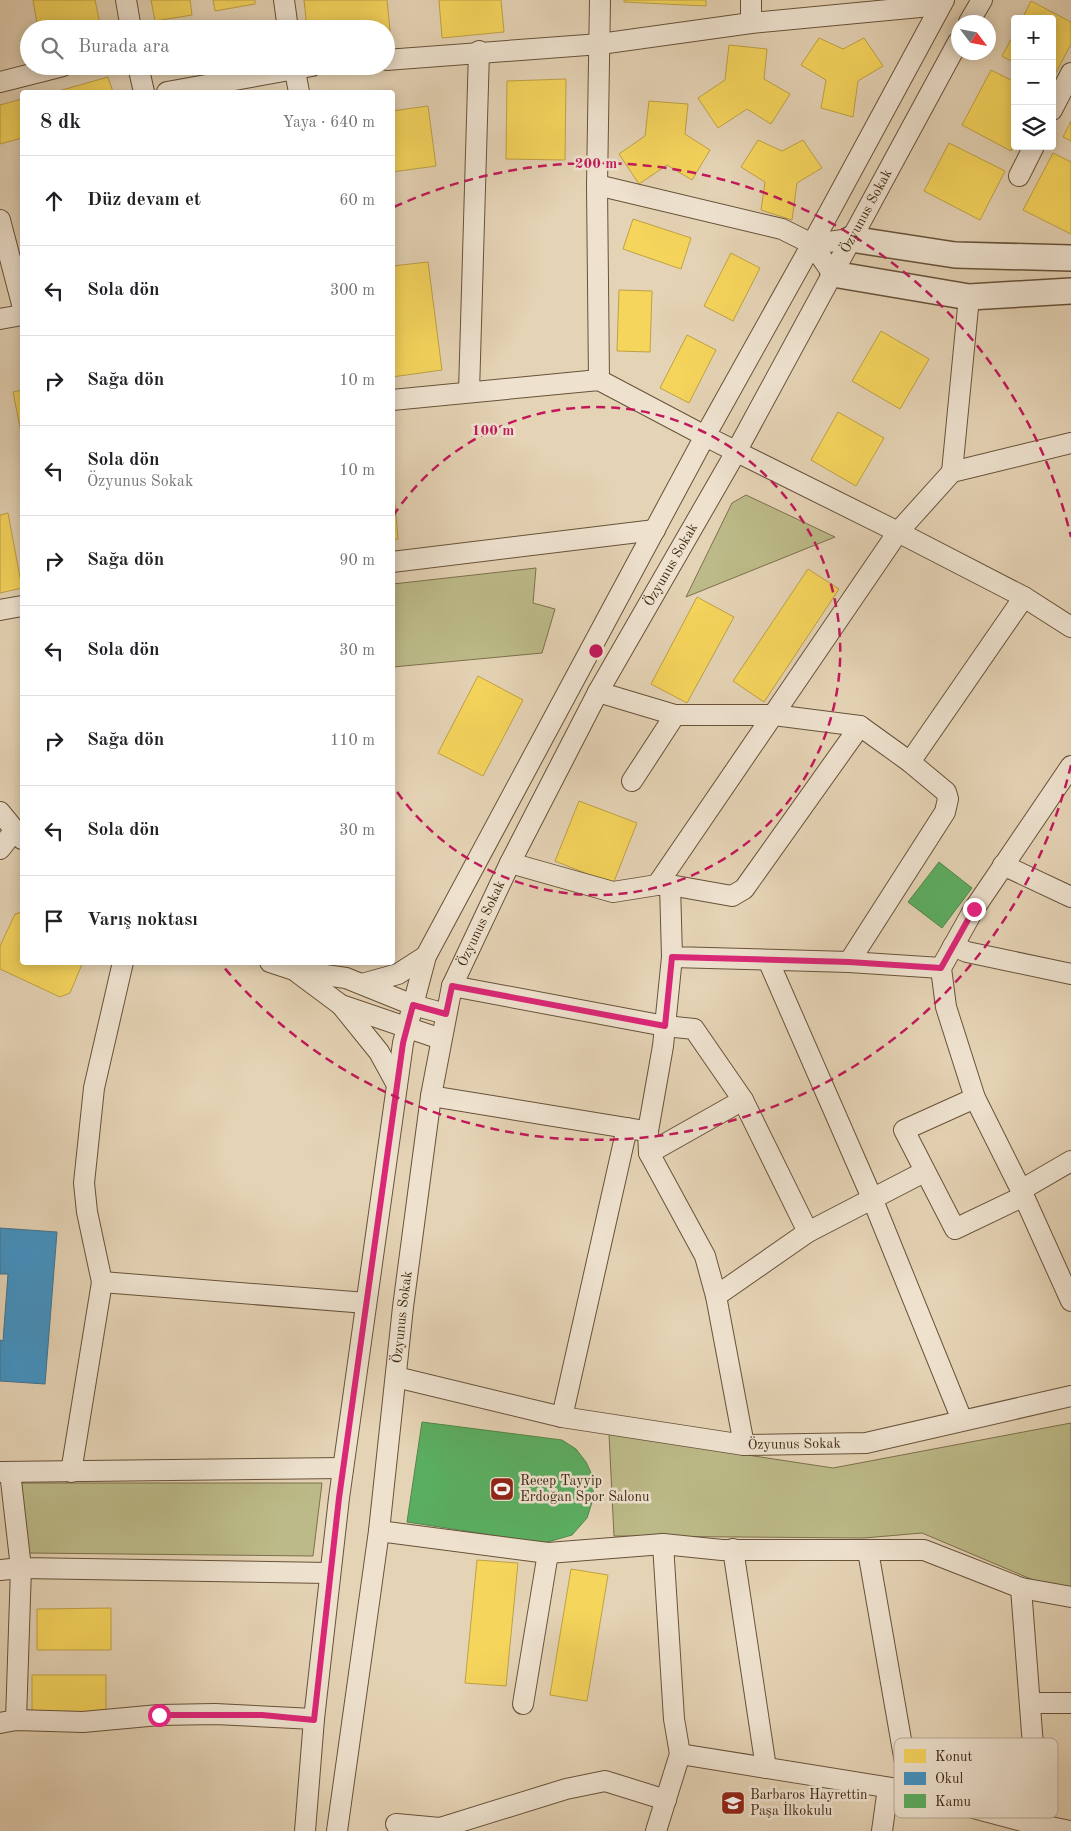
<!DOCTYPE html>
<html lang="tr">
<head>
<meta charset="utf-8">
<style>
	:root { --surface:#fff; --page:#f6f6f6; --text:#202124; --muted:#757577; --line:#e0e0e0 }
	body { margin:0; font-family:"Old Standard TT",serif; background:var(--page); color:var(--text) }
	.controls { position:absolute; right:15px; top:15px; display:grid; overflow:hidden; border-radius:5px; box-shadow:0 2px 12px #0003 }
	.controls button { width:45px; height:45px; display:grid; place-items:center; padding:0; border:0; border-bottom:1px solid var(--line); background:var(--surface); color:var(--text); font:25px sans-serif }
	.compass { position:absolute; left:951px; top:15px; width:45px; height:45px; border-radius:50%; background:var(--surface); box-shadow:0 2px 12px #0003; rotate:122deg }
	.stop { position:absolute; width:15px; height:15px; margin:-11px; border:4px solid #db2777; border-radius:50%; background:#fff }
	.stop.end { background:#db2777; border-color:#fff; box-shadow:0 1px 5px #0008 }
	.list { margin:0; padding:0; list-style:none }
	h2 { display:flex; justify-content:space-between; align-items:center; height:65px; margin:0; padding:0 20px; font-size:21px }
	h2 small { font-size:16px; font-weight:400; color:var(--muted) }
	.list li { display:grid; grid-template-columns:32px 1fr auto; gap:15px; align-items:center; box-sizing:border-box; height:90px; padding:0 20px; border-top:1px solid var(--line) }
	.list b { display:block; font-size:19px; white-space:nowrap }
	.list p { margin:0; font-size:16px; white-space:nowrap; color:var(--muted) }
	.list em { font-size:16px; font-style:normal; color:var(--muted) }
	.icon { flex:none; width:28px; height:28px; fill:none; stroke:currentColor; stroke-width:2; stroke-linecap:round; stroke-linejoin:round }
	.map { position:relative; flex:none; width:1071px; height:1831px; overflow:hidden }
	.search { position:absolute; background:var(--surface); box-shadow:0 2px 12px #0003; left:20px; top:20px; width:375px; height:55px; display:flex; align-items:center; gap:12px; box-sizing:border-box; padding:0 18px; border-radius:28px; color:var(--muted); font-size:19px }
	.panel { position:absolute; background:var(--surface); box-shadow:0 2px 12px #0003; left:20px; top:90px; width:375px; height:875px; border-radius:5px }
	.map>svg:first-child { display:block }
</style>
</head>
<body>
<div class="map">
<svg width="1071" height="1831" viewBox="0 0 1071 1831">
	<rect width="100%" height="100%" fill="#e5d3b5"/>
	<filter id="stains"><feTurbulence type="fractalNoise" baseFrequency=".004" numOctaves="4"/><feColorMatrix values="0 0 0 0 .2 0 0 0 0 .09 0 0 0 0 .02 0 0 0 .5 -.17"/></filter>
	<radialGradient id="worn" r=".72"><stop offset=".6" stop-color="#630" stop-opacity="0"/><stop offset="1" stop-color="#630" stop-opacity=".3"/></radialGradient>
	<!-- green -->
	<g fill="#bcba88" stroke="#7d704c">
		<path d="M746,495L835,537L686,597L732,503Z"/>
		<path d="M536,568L533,603L555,609L542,653L393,667V584Z"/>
		<path d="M1071,1423V1588L1045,1585L922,1533L864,1538L614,1536L609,1434L833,1468Z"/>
		<path d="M20,1483H322L313,1556L29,1553Z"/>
	</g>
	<!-- homes -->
	<g fill="#f6d55c" stroke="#bfa145">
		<path d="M33,0H95L101,29H38Z"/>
		<path d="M151,0H190L192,15L155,21Z"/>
		<path d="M213,0H255V4L215,11Z"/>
		<path d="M304,0H387L391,40L386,41V29H307Z"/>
		<path d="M439,0H501L504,32L442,38Z"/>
		<path d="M624,0H706V6L624,2Z"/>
		<path d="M1031,1L1071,22V44L1052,80V19H1022Z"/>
		<path d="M1015,32V63L1002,56Z"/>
		<path d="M819,38L843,49L864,38L883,66L858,81L853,117L821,108L826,80L801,65Z"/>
		<path d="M729,45L767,49L764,79L790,94L771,124L747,109L718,128L698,98L725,80Z"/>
		<path d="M991,70L1015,82V143L1011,151L962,125Z"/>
		<path d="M108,77L113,92H55Z"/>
		<path d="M566,79L565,160L506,159L507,81Z"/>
		<path d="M22,99V138L0,144V105Z"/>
		<path d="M649,101L688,104L685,134L710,150L692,180L667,165L639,184L619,154L645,136Z"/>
		<path d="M428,106L436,166L392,172V111Z"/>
		<path d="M1071,121V141L1063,137Z"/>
		<path d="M758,140L782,151L803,140L822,168L797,183L792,220L761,210L765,182L741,167Z"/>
		<path d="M949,143L1005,171L980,220L924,191Z"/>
		<path d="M1053,153L1071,162V234L1023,210Z"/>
		<path d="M633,219L691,238L681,269L623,249Z"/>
		<path d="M731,253L760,268L733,321L704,306Z"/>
		<path d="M428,262L442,370L392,377V266Z"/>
		<path d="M619,290L652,291L650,352L617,351Z"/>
		<path d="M881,331L929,359L900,409L852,381Z"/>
		<path d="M687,335L716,350L689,403L660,388Z"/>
		<path d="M22,390V437L13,392Z"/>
		<path d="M838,412L884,438L856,486L811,460Z"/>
		<path d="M392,503H395L398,539L392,540Z"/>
		<path d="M8,513L22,588L0,593V515Z"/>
		<path d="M808,569L839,589L764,702L733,681Z"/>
		<path d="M697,597L734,617L687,703L651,684Z"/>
		<path d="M478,676L523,700L483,776L438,753Z"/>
		<path d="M579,801L637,823L613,884L555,861Z"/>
		<path d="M22,912V962H83L70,993L60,997L0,969V946L15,914Z"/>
		<path d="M477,1560L518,1563L506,1686L465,1683Z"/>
		<path d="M571,1569L608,1575L587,1701L550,1695Z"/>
		<path d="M111,1608V1650H37V1609Z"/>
		<path d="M32,1675H106V1716L32,1717Z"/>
	</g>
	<!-- schools -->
	<path fill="#4393c3" stroke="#42738d" d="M0,1228L57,1232L45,1384L0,1381V1340L3,1341L8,1274H0Z"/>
	<!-- public -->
	<g fill="#5aae61" stroke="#528649">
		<path d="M939,862L972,888L942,928L908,902Z"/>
		<path d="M422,1422L562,1440L576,1449L586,1462L594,1479L593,1499L587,1518L572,1535L544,1543L407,1522Z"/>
	</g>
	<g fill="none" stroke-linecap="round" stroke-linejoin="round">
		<defs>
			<g id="minor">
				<path d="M126,0L131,29"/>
				<path d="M284,0L288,29"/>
				<path d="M969,22L982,0"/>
				<path d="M751,23V0"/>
				<path d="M386,60L600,44L751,23L941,5"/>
				<path d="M138,66L144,92"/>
				<path d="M294,66L299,92"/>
				<path d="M0,82L63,66"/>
				<path d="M167,92L312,66"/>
				<path d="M1052,110L1071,73"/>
				<path d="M1019,176L1034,146"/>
				<path d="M597,185L782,229L812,244L833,274"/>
				<path d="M0,220L22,304"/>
				<path d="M812,244L851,239"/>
				<path d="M0,319L22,315"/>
				<path d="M599,380L597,185L600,0"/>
				<path d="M469,392L479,51"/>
				<path d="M392,400L599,380L705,436L898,532L952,472L1071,443"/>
				<path d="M952,472L969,297"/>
				<path d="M392,562L655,530"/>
				<path d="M0,610L22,606"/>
				<path d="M598,692L675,715H774L860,726L910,762L946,792L948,799L945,812L849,962"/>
				<path d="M910,762L1024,597"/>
				<path d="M1071,766L974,909L941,968L946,1007L975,1098L1021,1190L1071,1301"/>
				<path d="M632,781L675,715"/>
				<path d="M0,812L22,839"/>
				<path d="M0,849L15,830"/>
				<path d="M510,863L613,892L657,885H670L732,896L744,889L860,726"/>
				<path d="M1003,865L1071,897"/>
				<path d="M657,885L898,532L1024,597L1071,627"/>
				<path d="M670,885L672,957L849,962L941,968"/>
				<path d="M953,946L967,952L1071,974"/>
				<path d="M672,957L663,1046L648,1131L649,1153L705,1256L716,1296L744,1445"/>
				<path d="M768,960L872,1198L962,1420"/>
				<path d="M270,962L297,971L346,978L413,1005L446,1014"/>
				<path d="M298,973L341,1005L441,1039"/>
				<path d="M362,984L398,974L426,956"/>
				<path d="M452,986L665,1026L694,1029L743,1100L808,1232"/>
				<path d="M341,1005L379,1052L397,1085"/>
				<path d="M431,1096L639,1130"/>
				<path d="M975,1098L904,1130L955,1229L1024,1196"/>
				<path d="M649,1153L743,1100"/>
				<path d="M1021,1190L1071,1161"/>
				<path d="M102,1282L366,1303"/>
				<path d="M716,1296L808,1232L924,1172"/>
				<path id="s1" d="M396,1377L562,1417L744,1445L866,1443L1071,1396"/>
				<path d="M562,1417L627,1128"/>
				<path d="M0,1472L343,1468"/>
				<path d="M10,1472L21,1568L329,1573"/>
				<path d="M71,1472L102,1282L87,1212L84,1183L94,1088L123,962"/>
				<path d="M379,1531L548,1553L663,1544L722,1550H924L1021,1588L1071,1597"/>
				<path d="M733,1549L766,1768"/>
				<path d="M868,1551L910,1791"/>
				<path d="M0,1570L21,1568L16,1720"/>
				<path d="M1021,1588L1034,1759V1782L1026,1822"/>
				<path d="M1030,1703H1071"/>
				<path d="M523,1704L548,1553"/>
				<path d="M0,1723L16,1720L83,1722L159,1715L215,1714L314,1719"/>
				<path d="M680,1754L910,1791L1026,1822L1070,1831"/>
				<path d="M396,1824L440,1828L444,1831"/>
				<path d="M440,1828L566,1789L605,1781L666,1800"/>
				<path d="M305,1831L314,1719L339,1498L403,1043L426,956L705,436L812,244L944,0"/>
				<path id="s2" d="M337,1831L379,1531L403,1307L431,1096L452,986L510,863L598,692L736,452L958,42"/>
				<path d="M656,1831L680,1754L674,1719L663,1544"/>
				<path d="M882,1831L888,1788"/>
			</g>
			<g id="tertiary">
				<path d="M851,239L955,255L1071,258"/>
				<path d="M833,274L969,297L1071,291"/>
			</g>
		</defs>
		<!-- minor casing -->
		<use href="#minor" stroke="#685239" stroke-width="22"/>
		<!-- tertiary casing -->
		<use href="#tertiary" stroke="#685239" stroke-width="28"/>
		<!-- minor -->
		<use href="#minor" stroke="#eee2cf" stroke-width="20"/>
		<!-- tertiary -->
		<use href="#tertiary" stroke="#eee2cf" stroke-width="25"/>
	</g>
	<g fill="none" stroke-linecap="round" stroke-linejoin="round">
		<!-- route -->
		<path stroke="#db2777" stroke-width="6" d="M159,1715H262L314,1720L339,1498L403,1043L413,1005L446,1014L452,986L665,1026L672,957L849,962L941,968L974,909"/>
	</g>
	<!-- distance rings -->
	<g fill="none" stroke="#c2185b" stroke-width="2.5" stroke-dasharray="9 6">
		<path d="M393 516A244 244 0 1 1 393 786"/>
		<path d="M1071 765A488 488 0 0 1 222 965M394 207A488 488 0 0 1 1071 537"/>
	</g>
	<!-- icons -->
	<defs>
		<symbol id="stadium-square" viewBox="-11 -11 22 22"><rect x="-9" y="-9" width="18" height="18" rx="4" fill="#8f2418" stroke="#eee2cf"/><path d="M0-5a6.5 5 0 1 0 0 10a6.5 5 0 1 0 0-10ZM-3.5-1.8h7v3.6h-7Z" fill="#fff"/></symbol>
		<symbol id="school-square" viewBox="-11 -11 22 22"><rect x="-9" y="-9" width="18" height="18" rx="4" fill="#8f2418" stroke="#eee2cf"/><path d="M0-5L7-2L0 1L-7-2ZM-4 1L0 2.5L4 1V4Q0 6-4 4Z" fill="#fff"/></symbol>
	</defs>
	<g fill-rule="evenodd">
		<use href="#stadium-square" x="488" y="1475" width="28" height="28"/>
		<use href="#school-square" x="719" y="1789" width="28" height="28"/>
	</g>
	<g text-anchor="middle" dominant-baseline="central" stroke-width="5" stroke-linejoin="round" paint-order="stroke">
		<!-- street labels -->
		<g font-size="14" fill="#3e2710" stroke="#eee2cf">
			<text stroke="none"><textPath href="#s2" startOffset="1732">Özyunus Sokak</textPath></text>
			<text stroke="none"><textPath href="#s2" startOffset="1328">Özyunus Sokak</textPath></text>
			<text stroke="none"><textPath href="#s2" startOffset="922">Özyunus Sokak</textPath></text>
			<text stroke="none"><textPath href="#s2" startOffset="518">Özyunus Sokak</textPath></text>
			<text stroke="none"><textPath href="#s1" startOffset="405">Özyunus Sokak</textPath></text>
		</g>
		<!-- poi labels -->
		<g font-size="14" fill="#3e2710" stroke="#eee2cf" text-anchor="start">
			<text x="520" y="1481">Recep Tayyip<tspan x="520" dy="16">Erdoğan Spor Salonu</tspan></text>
			<text x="750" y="1795">Barbaros Hayrettin<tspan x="750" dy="16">Paşa İlkokulu</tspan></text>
		</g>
	</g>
	<!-- legend -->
	<rect x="894" y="1738" width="164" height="80" rx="8" fill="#eee2cf" stroke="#b9aa96" stroke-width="1"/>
	<rect x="904" y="1749" width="22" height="14" fill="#f6d55c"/>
	<rect x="904" y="1772" width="22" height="13" fill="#4393c3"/>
	<rect x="904" y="1794" width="22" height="14" fill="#5aae61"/>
	<g font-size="14" fill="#3e2710">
		<text x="935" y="1761">Konut</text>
		<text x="935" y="1783">Okul</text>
		<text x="935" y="1806">Kamu</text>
	</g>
	<circle cx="596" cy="651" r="8" fill="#c2185b" stroke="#eee2cf" stroke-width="2.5"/>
	<g font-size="15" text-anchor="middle" font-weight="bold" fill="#c2185b" stroke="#eee2cf" stroke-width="5" stroke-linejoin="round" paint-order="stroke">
		<text x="596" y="168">200 m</text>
		<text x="493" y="435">100 m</text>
	</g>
	<rect width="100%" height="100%" filter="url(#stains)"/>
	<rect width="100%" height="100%" fill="url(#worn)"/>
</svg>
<div class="controls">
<button>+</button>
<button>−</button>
<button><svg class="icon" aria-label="layers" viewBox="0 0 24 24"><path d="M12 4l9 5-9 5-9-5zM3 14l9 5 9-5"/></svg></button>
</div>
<svg class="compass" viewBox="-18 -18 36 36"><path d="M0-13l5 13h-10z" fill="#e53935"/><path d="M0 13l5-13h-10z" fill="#757577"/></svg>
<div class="stop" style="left:159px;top:1715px"></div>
<div class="stop end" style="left:974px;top:909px"></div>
<div class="search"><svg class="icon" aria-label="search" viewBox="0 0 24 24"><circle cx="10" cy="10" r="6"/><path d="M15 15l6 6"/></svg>Burada ara</div>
<section class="panel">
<h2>8 dk<small>Yaya · 640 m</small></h2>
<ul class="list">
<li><svg class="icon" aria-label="ahead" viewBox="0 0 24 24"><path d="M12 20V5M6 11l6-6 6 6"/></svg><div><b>Düz devam et</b></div><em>60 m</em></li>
<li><svg class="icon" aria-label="left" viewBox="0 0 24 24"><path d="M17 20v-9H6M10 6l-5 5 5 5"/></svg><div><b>Sola dön</b></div><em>300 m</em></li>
<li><svg class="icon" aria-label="right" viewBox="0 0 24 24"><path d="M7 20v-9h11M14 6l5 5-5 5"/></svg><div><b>Sağa dön</b></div><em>10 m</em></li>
<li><svg class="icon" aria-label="left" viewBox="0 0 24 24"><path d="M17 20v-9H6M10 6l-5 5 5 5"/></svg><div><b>Sola dön</b><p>Özyunus Sokak</p></div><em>10 m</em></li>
<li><svg class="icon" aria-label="right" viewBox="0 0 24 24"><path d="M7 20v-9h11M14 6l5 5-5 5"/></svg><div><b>Sağa dön</b></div><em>90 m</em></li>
<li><svg class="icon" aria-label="left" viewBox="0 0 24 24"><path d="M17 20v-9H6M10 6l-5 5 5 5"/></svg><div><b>Sola dön</b></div><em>30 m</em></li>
<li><svg class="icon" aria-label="right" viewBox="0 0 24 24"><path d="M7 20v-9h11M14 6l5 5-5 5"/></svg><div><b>Sağa dön</b></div><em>110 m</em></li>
<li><svg class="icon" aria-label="left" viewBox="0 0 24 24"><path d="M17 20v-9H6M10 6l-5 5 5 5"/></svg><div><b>Sola dön</b></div><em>30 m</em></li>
<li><svg class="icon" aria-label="arrive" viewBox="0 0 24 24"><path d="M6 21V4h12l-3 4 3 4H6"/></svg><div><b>Varış noktası</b></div></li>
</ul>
</section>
</div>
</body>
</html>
